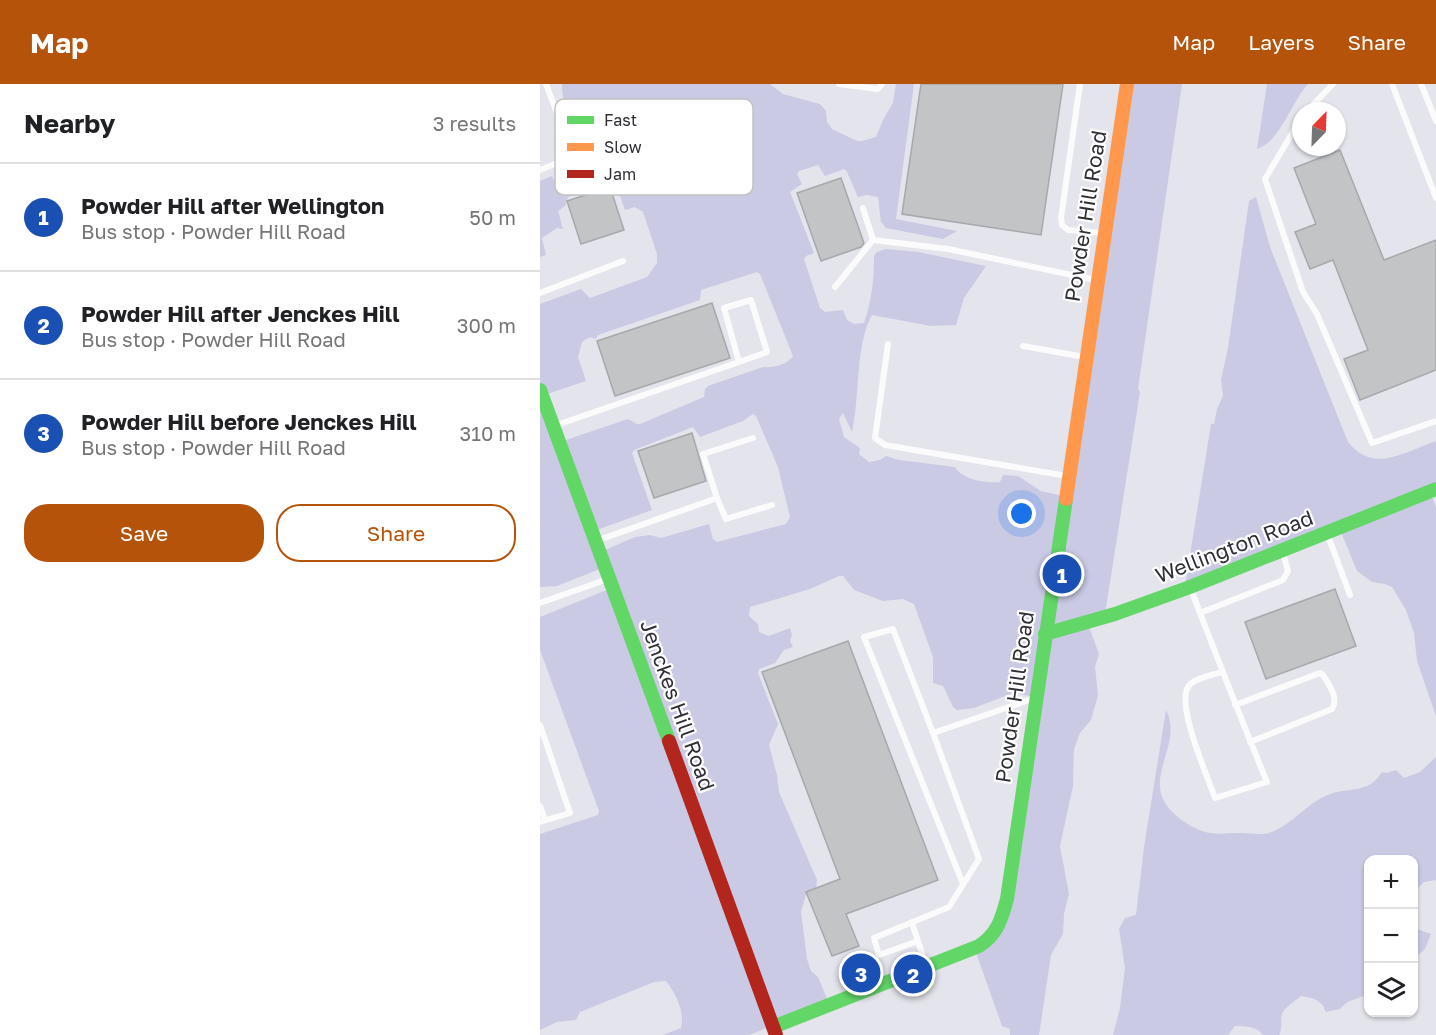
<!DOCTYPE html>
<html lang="en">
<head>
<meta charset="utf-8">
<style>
	:root { --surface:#fff; --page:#f6f6f6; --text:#202124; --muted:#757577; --line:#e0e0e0; --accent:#b45309 }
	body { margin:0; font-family:"Golos Text",sans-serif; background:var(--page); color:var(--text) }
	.controls { position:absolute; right:18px; bottom:18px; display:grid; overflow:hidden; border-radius:12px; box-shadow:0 2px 4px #0004 }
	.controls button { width:54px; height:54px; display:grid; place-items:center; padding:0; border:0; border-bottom:2px solid var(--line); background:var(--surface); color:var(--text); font:30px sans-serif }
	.compass { position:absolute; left:752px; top:18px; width:54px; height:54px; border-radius:50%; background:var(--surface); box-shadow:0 2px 4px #0004; rotate:23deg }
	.you { position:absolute; left:482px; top:430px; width:21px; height:21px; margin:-15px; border:4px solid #fff; border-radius:50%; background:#1a73e8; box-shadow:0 0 0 9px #1a73e833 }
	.badge { display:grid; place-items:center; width:39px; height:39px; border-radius:50%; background:var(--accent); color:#fff; font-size:20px; font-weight:700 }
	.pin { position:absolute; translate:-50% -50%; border:3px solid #fff; box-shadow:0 2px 6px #0006 }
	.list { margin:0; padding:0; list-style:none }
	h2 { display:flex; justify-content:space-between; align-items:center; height:78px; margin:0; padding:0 24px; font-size:26px }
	h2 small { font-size:20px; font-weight:400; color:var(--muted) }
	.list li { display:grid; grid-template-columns:39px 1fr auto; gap:18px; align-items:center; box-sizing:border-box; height:108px; padding:0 24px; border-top:2px solid var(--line) }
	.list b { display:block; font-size:22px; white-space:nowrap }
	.list p { margin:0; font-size:20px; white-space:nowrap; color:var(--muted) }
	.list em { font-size:20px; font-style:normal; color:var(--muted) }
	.actions { display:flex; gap:12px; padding:18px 24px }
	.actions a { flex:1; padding:14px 0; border:2px solid var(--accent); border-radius:24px; text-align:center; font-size:21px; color:var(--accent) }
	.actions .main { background:var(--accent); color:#fff }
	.icon { flex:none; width:33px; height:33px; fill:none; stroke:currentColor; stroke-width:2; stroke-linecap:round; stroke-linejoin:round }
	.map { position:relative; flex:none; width:896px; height:951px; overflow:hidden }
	header { display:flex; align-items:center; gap:36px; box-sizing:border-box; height:84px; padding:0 30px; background:var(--accent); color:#fff }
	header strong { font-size:28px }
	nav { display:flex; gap:33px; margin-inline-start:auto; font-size:21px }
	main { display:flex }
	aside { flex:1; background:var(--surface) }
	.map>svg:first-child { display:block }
</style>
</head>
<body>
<header>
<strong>Map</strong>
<nav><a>Map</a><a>Layers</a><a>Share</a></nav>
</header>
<main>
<aside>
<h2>Nearby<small>3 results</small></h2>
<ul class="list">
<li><span class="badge" style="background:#1a4fb4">1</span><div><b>Powder Hill after Wellington</b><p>Bus stop · Powder Hill Road</p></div><em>50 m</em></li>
<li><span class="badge" style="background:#1a4fb4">2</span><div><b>Powder Hill after Jenckes Hill</b><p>Bus stop · Powder Hill Road</p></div><em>300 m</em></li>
<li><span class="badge" style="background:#1a4fb4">3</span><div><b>Powder Hill before Jenckes Hill</b><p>Bus stop · Powder Hill Road</p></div><em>310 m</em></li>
</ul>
<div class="actions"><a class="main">Save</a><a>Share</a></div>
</aside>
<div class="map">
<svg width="896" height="951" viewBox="0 0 896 951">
	<rect width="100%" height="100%" fill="#e4e4ec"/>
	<!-- green -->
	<g fill="#cacae5" fill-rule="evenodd">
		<path d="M22,0H230L243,10L280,20L286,27L287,38L292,45L317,57H322L336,53L344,34L353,19L356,0H374L356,135L417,147L403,155L346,144L341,138L338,113L327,111L318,113L307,88L304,85L285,92L278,81L259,87L257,90L262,100L250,108L274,169L266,172L264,175L280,224L285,228L303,226L307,236L314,240L324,239C332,216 334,195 334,172L337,168L346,165L378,168L446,182L424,214L416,241L391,242L332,231C315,261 320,314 312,348L303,329L299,335L304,353L320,364L319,370L329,378L340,376L346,372L359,376L415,383C422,396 446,399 460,398L463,391L478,392L501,407L523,412L587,0H642L598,305L600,308L565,530L549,543L559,570L555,583L558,611L551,636L540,649L534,665L533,702L520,762L529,810L524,830L523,850L511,871L499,951H470V945L462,942L434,863L455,847L494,613L473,609L434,624L417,626L413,623L403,602L393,599V573L374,520L363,515L343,517L314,506L303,492H299L270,505L210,523L209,532L218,540L219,548L229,552L250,544L252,551L250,557L253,563L244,566L235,579L219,585L218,589L238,640L229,661L237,691L239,708L277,796L276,807L266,810L261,828L267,875L271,887L278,893L289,919L209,951H123L141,944C145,928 136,910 126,897L114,898L40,928L36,936L17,938L0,946V750L58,731L59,727L0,566V533L74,503L65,483L17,502L0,503V220L41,205L50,214L107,193L117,179V170L103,128L95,123L85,126L76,100L72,97L28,113L25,122L18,127L23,145L17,144L2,154L6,171L0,173V97L12,92L17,102L24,101L28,95C26,81 35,74 35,62C34,41 21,22 22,0ZM217,188L220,190L253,272C247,281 233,284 223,283L168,302L165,305L164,313L100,340H97L88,335L23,357L4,311L46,297L38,273L42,258L50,253L56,255L58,251L160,216L161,206ZM213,330L216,332L238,383L250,433L246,440L177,458L173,455L169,440L121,454L110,451L95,453L63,467L54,447L112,426L92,369L94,366L153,343L160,353L203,337Z"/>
		<path d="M727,0H768C752,17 740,58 717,65Z"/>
		<path d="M716,113L730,163L808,358C833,390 865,368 896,357V404L890,408L896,423V632L877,577L874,549L866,526L852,503L845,500L832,498L817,487L799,443L645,502L671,340H674L677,325L683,312L681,296L688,264L709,117Z"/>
		<path d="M626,626C642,657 610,687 623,715C629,729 649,743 665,748C675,751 690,749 701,749C709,749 721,751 729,749C753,741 766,719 790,710C809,703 829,710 842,688L846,689L856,686L864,694L880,688L896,673V796L884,798L874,808V776H828V885L826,893L828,908C818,918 811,912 800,925L786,928C781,915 773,914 761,912C755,917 745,923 742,930C740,938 743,943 739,951H723C717,942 705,942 695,942L688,951H573L580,924L585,884L579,845L585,834L596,831L604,763Z"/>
		<path d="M874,841L877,845L891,850L885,865L874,875Z"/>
	</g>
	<!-- building -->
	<g fill="#c2c4c6" stroke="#a6a9ab" stroke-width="1.5">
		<path d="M381,0H523L501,151L362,130Z"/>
		<path d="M800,66L844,176L896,156V286L820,316L804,275L828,266L793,176L770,185L755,148L776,140L754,84Z"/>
		<path d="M301,94L324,159L321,163L281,177L257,109Z"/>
		<path d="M70,103L84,146L41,160L27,117Z"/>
		<path d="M172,219L190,274L75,312L57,257Z"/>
		<path d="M152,349L166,397L114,414L98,367Z"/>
		<path d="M795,505L816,562L726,595L705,538Z"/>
		<path d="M308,557L398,796L306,830L319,862L292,872L266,808L300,795L222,588Z"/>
	</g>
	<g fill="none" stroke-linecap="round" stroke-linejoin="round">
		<!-- lane -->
		<g stroke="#fbfbfc" stroke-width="6">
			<path d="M299,0L338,5L342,0"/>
			<path d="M540,0L521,134L522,141L528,146L563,149"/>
			<path d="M852,0L896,114"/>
			<path d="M881,0L896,37"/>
			<path d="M767,27L793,0"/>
			<path d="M761,34L725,95L763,208L777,230L832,359L896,337"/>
			<path d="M0,86L22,77L28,66L26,53L6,0"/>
			<path d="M323,124L333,156L408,165L556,196"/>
			<path d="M295,203L333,156"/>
			<path d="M0,209L83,177"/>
			<path d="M348,260L335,354L345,361L527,392"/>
			<path d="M483,262L545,273"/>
			<path d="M14,342L199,278L227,268L211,216L184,224L199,278"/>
			<path d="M177,414L186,435L232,421"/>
			<path d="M787,449L810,511"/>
			<path d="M56,457L177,414L163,370L213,354"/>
			<path d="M650,503C675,568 700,633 727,698L675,714C668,694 636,621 648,603C653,594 673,591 682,588"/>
			<path d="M0,519L68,495"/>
			<path d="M660,529L743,496L748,487L743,469"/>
			<path d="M695,621L780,589L783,591C789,601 799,614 792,625L710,658"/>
			<path d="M0,641L30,729L0,738"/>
			<path d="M0,722L5,736"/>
			<path d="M423,800L324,553L353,545L393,649L495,614"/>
			<path d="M372,839L386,881"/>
			<path d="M378,857L339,871L334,854L409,823L439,775L393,649"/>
		</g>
		<!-- fast -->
		<g stroke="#63d668" stroke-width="14">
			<path d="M0,306L129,657"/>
			<path d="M505,550L575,530L650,503L896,405"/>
			<path d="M233,943L439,862C457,851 462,834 467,815L526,415"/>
		</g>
		<!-- slow -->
		<path stroke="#ff974d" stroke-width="14" d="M526,415L587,0"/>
		<!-- jam -->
		<path stroke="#b3261e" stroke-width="14" d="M129,657L236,951"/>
	</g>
	<g text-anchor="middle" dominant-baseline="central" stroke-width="4.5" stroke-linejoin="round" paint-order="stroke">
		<!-- street labels -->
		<g font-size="21" fill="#2f2f35" stroke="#fff">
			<text transform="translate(545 132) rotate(-81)">Powder Hill Road</text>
			<text transform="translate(694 462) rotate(-21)">Wellington Road</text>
			<text transform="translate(474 613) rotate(-82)">Powder Hill Road</text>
			<text transform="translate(138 621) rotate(70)">Jenckes Hill Road</text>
		</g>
	</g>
	<!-- legend -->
	<rect x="15" y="15" width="198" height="96" rx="9" fill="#fff" stroke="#c1c1c2" stroke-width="1.5"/>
	<rect x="27" y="32" width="27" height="8" fill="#63d668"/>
	<rect x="27" y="59" width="27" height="8" fill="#ff974d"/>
	<rect x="27" y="86" width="27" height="8" fill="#b3261e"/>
	<g font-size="16" fill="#2f2f35">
		<text x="64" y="42">Fast</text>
		<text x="64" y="69">Slow</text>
		<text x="64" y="96">Jam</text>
	</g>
</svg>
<div class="controls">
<button>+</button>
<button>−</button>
<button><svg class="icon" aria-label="layers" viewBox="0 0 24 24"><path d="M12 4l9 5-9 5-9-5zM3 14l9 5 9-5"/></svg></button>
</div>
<svg class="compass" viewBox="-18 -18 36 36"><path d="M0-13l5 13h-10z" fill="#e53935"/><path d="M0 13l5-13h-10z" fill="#757577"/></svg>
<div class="you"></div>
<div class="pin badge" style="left:522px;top:490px;background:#1a4fb4">1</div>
<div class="pin badge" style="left:373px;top:890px;background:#1a4fb4">2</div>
<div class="pin badge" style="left:321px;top:889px;background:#1a4fb4">3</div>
</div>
</main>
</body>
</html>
